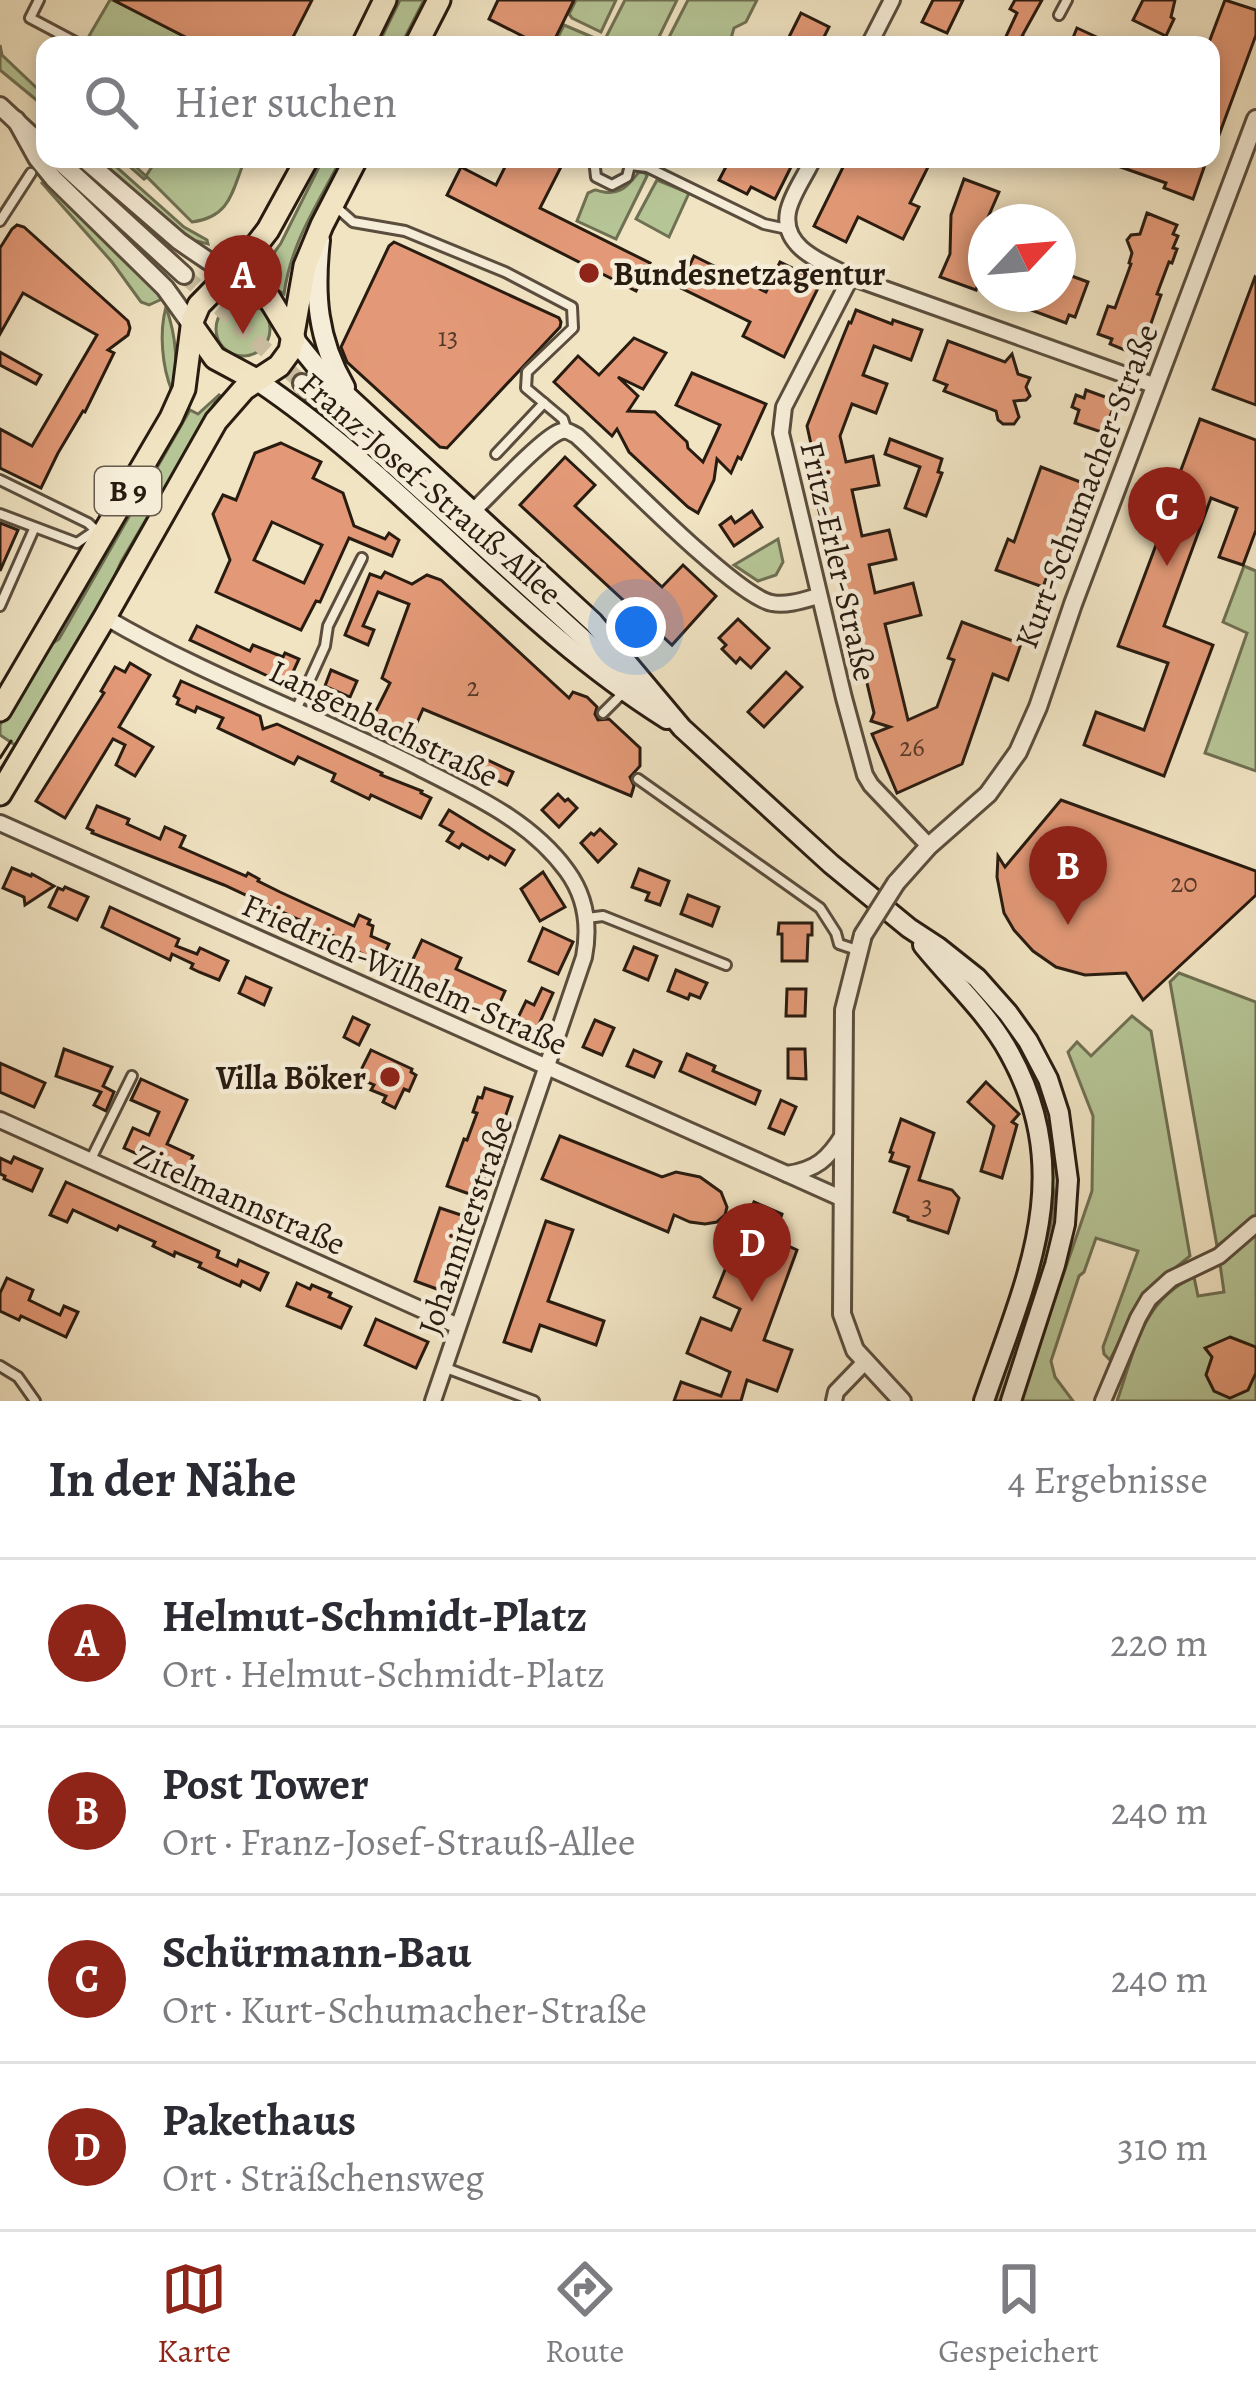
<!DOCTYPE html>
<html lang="de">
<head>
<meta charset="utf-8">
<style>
	:root { --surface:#fff; --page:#f7f7f7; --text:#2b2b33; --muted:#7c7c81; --line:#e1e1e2; --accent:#8f2418 }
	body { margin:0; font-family:Alegreya,serif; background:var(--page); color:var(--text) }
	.compass { position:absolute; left:968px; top:204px; width:108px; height:108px; border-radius:50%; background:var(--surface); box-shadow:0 6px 18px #0003; rotate:64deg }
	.you { position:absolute; left:636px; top:627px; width:42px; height:42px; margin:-30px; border:9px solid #fff; border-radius:50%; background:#1a73e8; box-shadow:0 0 0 18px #1a73e833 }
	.badge { display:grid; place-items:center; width:78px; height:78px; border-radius:50%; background:var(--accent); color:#fff; font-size:39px; font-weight:700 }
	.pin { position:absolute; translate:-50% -99px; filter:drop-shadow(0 3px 6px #0008) }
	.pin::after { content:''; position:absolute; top:63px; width:42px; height:36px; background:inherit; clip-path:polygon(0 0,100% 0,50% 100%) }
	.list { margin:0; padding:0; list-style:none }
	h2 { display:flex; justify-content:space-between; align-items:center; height:156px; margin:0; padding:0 48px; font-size:51px }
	h2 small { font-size:39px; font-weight:400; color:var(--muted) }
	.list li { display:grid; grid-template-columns:78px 1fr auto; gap:36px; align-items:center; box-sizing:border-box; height:168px; padding:0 48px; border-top:3px solid var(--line) }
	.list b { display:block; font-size:45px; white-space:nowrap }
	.list p { margin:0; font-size:39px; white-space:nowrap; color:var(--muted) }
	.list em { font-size:39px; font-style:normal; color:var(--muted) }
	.icon { flex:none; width:66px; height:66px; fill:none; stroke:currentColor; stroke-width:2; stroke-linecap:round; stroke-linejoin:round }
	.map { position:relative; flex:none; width:1256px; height:1401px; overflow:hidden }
	.search { position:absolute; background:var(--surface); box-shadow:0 6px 18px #0003; left:36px; right:36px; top:36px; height:132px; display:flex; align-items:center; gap:30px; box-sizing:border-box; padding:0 42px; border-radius:24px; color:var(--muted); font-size:45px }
	.sheet { height:828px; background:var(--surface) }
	nav { display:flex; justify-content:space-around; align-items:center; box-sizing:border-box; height:168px; border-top:3px solid var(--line); background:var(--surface); font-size:33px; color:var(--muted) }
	nav a { display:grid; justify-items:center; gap:6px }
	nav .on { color:var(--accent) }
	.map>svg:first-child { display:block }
</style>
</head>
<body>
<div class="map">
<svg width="1256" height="1401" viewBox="0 0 1256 1401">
	<rect width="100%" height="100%" fill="#f1e4c3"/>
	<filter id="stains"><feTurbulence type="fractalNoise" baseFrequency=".00167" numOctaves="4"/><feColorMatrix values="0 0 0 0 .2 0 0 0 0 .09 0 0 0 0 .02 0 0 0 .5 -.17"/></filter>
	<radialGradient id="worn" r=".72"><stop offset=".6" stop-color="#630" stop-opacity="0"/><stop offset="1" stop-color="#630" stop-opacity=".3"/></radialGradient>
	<!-- green -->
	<g fill="#b6c596" stroke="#6f7053" stroke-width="3">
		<path d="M110,0H113L201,45H109L89,36Z"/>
		<path d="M400,0H424L401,45H378Z"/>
		<path d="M576,0H616L601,32L572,18L569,14Z"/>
		<path d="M625,0H677L655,45H602Z"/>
		<path d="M688,0H757L746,22L734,28L729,45H665Z"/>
		<path d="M564,25L597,39L593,45H554Z"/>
		<path d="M0,45L2,55L45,96V107L0,70Z"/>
		<path d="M98,159H106L113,164L184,227L207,240L208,244L189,239Z"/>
		<path d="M121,159H127L146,176L157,159L172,165L175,159H245C232,191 231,217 192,222L147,177L144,179Z"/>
		<path d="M323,159H341C318,204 291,242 284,294L257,277L281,243Z"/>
		<path d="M639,172L645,173L647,176L616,239L577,221L588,193C600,188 591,190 604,192C622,195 629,184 639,172Z"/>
		<path d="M46,179L148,282L162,299L149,305L141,302L112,262L42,183Z"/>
		<path d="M657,180L689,193L669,237L636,219Z"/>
		<circle cx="243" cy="329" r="27"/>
		<path d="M166,307C175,333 179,363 172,391C162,367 159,332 166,307Z"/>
		<path d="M220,394L121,562L97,617L0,780V770L15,745L0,735V725L46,648L59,639L190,410L198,414Z"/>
		<path d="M778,539L783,562L776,575L758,581L734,565Z"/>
		<path d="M1244,566L1256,571V771L1205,753L1247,633L1223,622Z"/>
		<path d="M956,968C974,988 996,1008 1011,1030C1100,1158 1046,1270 1004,1401H995L1038,1273L1051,1224L1054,1192L1050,1175L1048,1141Z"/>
		<path d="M1179,973L1256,1002V1217L1217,1246L1170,982Z"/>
		<path d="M1132,1016L1151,1031L1190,1256L1155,1284L1136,1308L1110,1360L1104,1354L1103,1347L1138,1251L1096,1238L1084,1272L1079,1276L1051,1361L1055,1377L1073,1401H1020L1092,1191L1093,1116L1068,1052L1077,1042L1091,1056Z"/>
		<path d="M1256,1234V1401H1117C1135,1351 1141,1301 1194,1277L1198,1296L1224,1292L1220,1264Z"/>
	</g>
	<!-- building -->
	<g fill="#e39977" stroke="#281b10" stroke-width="3" fill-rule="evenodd">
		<path d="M113,0H312L289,45H201Z"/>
		<path d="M498,0H574L552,45H540L489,19Z"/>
		<path d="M933,0H963L947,33L922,22Z"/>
		<path d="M1015,0H1042L1022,36L1042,45H1002L1017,13L1010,9Z"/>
		<path d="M1143,0H1175L1171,17L1174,19L1166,36L1133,20Z"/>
		<path d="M1225,0L1256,10V35L1212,154L1211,45H1208Z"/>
		<path d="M801,13L829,27L820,45H785Z"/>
		<path d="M1077,28L1114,45H1070Z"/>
		<path d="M509,159H565L540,208L650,263L636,291L447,195L461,167L496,185Z"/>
		<path d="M730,159H795L775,199L751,187L747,194L719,180Z"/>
		<path d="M847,159H932L910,203L919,207L903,239L858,217L846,242L814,226Z"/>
		<path d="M1098,159H1207L1193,199L1164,188L1166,183Z"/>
		<path d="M964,179L999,192L986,222L984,267L976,290L940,277L950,254L951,215Z"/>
		<path d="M1147,213L1177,225L1173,234L1178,236L1173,248L1177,249L1172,263L1169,262L1157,294L1161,295L1142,349L1129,345L1127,351L1110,344L1112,339L1098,334L1108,306L1115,308L1131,264L1129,263L1132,253L1127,240L1131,235L1140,234Z"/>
		<path d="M17,225L24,227L128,321L130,328L128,335L108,350L114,353L85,412L83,411L58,453L41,488L0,468V429L32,446L97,335L23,293L0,334V248L12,229Z"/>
		<path d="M394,242L559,318L561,322L560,327L447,448L440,447L347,362L341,347L389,246Z"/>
		<path d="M694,256L766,292L780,262L821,282L784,357L743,336L750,322L679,287Z"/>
		<path d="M1058,271L1088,282L1075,317L1069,315L1066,323L991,295L1058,294Z"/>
		<path d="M1255,277L1256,278V405L1213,389Z"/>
		<path d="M856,310L892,324L893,320L922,330L911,360L874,346L863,375L887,384L876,413L852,404L840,436L846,462L873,456L879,485L852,490L862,536L889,530L896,559L869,565L875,593L913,583L921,615L885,624L908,720L937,707L954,660L948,658L962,622L1021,644L1008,680L993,674L962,764L897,793L872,734L890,727L871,721L874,713L829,521L822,522L815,495L822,494L807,426L849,322L851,323Z"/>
		<path d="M634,338L666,353L643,389L618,377L638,396L628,411L655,412L687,442L688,448L703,462L720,425L676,405L692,373L766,404L741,459L738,457L731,473L717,459L714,480L698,513L688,507L629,452L617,429L612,436L554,382L578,356L599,375Z"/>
		<path d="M948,341L1005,362L1012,354L1018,374L1030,378L1026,387L1030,396L1026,400L1014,401L1019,417L1014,424H1003L998,420L996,411L944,391L947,385L934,380Z"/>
		<path d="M0,352L41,375L36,384L0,365Z"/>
		<path d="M1086,390L1116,401L1109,419L1112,427L1109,432L1104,433L1075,423L1079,410L1072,407L1076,395L1084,398Z"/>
		<path d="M1200,419L1256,440V530L1243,565L1219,557L1237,508L1211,498L1164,626L1213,645L1164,776L1084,745L1096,712L1144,730L1168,663L1118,646L1179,484L1175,486Z"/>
		<path d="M890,439L942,459L938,472L942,473L926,516L905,508L920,467L885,454Z"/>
		<path d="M281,443L321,462L313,478L343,493L354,526L385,539L389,533L399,540L392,556L349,538L320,602L316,601L301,630L216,592L230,560L213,514L223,495L236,500L255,453ZM272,522L322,545L304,583L254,560Z"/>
		<path d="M565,457L595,485L575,506L662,587L683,565L716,596L672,645L520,505Z"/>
		<path d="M1041,467L1083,483L1088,497L1078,500L1071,519L1072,531L1062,536L1043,587L996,570L1008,539L1014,542Z"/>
		<path d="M752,511L762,527L734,546L720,525L731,517L735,523Z"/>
		<path d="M0,523L18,530L0,571Z"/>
		<path d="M385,572L412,584L427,575L441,580L569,698L573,692L587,697L597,707L595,714L598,720L609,719L640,748V766L630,777L634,786L631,796L423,709L408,743L369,725L390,683L382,678L409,604L378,592L363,626L374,630L368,645L345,635L370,574L381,578Z"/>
		<path d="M738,619L769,648L751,668L740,658L736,663L722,649L726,645L719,638Z"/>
		<path d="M197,626L250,651L253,645L283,657L285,653L299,659L287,685L190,640Z"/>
		<path d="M130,663L150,675L119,727L153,747L135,776L116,765L125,745L113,739L65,818L36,801L104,693L101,691L115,667L125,672Z"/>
		<path d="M331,670L357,681L350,697L325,686Z"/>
		<path d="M786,672L802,687L764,727L748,712Z"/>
		<path d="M181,681L260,716L263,729L277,724L382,773L381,775L422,791L421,793L431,798L421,818L371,795L369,799L332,781L335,774L298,757L294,764L218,728L223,718L197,707L195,712L177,704L179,699L174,696Z"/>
		<path d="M475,754L513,772L507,785L469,767Z"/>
		<path d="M558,794L565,801L568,799L577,808L559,827L542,810Z"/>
		<path d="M1061,800L1256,871V895L1143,1000L1126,973L1085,975L1056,967L1033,951L1014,930L1004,913L997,877L998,856L1005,867Z"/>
		<path d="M97,806L129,819L127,824L160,839L165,827L185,836L180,847L246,876L248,873L259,879L258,881L280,892L354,926L359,915L370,920L368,924L373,926L371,936L389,944L381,962L345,946L347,942L224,885L92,833L93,831L87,828Z"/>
		<path d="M449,810L514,850L505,865L490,856L488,859L462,844L459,848L447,841L453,832L440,825Z"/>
		<path d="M600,829L616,844L598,862L581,843L591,833L594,835Z"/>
		<path d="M12,868L31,876L32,874L54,886L25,905L24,897L3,888Z"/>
		<path d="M639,869L669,881L660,905L646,900L649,893L632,887Z"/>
		<path d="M543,872L565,907L540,921L521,889Z"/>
		<path d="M65,887L88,897L77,920L49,907L58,888L63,890Z"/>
		<path d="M688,895L719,907L712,926L681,914Z"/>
		<path d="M110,907L179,939L176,946L197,954L200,948L228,961L219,980L199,972L191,968L193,964L172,954L170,960L102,927Z"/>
		<path d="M779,923H812V935H808L807,961H782V934H778Z"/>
		<path d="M543,928L573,942L558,974L529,961Z"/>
		<path d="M422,940L461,958L456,969L505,991L497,1009L492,1013L406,974Z"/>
		<path d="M634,947L657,956L648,980L624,970Z"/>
		<path d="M676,970L707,983L700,998L690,994L688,999L668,991Z"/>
		<path d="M246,977L271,988L264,1005L239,993Z"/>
		<path d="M542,988L553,993L535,1033L515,1024L526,1001L534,1005Z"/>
		<path d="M787,989H806L805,1016H786Z"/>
		<path d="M353,1017L369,1025L359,1045L344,1037Z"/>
		<path d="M595,1020L614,1028L602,1055L583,1047Z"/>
		<path d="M64,1049L112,1067L103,1086L114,1092L106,1111L94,1105L101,1092L56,1076Z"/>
		<path d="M788,1049H805L806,1079L788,1078Z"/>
		<path d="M371,1050L412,1069L411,1072L416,1075L409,1091L404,1089L395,1108L383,1102L386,1096L371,1090L374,1085L363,1080L367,1073L361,1070Z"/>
		<path d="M634,1050L661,1062L654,1077L627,1066Z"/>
		<path d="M687,1054L715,1066L713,1071L760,1091L755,1104L680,1071Z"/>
		<path d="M0,1063L45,1083L34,1107L0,1092Z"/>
		<path d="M141,1079L187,1100L167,1144L193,1156L184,1175L124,1148L133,1128L149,1135L159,1112L131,1100Z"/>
		<path d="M986,1082L1019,1114L1012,1122L1017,1125L1002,1178L981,1171L994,1126L968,1102Z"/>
		<path d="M485,1088L512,1097L478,1197L447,1186L464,1139L467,1140L477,1113L473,1112L478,1097L482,1098Z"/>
		<path d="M781,1100L796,1107L784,1134L769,1128Z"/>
		<path d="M901,1119L934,1133L919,1180L952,1190L959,1198L948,1233L908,1220V1217L894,1212L909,1167L890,1161L893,1153L890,1152Z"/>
		<path d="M560,1136L662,1177L676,1172L700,1177L721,1192L727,1207L725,1215L717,1222L705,1224L690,1222L674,1215L668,1232L542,1179Z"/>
		<path d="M14,1157L42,1169L32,1191L4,1179L5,1176L0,1174V1158L11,1163Z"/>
		<path d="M66,1182L219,1251L217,1257L226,1261L237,1266L239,1260L268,1273L260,1290L242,1281L240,1286L220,1277L199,1267L201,1263L175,1252L174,1256L153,1246L155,1242L119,1226L117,1230L73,1210L67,1222L50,1215Z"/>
		<path d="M754,1202L782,1214L773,1239L797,1250L764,1340L792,1350L777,1391L747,1380L741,1401H674L681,1382L721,1396L730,1372L687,1353L701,1318L731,1330L740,1309L714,1297L729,1260L757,1271L767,1251L738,1239Z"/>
		<path d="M440,1208L470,1218L445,1292L415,1281Z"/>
		<path d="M546,1221L573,1230L548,1301L604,1321L596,1345L540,1325L531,1351L504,1342Z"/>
		<path d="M7,1278L33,1290L29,1300L60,1315L64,1306L78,1312L66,1337L21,1316L19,1320L0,1311V1293Z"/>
		<path d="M297,1283L310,1289L312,1285L331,1293L329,1297L351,1307L341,1328L287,1306Z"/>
		<path d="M376,1319L428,1342L416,1368L365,1345Z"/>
		<path d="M1230,1337L1256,1347V1373L1248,1390L1230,1398L1214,1391L1206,1375L1212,1357L1205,1348Z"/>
	</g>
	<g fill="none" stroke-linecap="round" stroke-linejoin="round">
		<!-- tertiary-tunnel -->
		<path stroke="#c9bc9f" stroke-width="16" stroke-dasharray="16 8" stroke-linecap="butt" d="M184,275L302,383"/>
		<defs>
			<g id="service">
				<path d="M39,0L30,18L81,45"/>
				<path d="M1059,15L1067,0"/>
				<path d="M511,45H512"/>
				<path d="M594,159L596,177L612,185L627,177L630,165L629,159"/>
				<path d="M630,165L647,167L764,224L787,229"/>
				<path d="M334,205L353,222L405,231L505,272L572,307L573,328L527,372L526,388L563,419L567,431"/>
				<path d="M0,221L31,173"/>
				<path d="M496,454L544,403"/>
				<path d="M0,480L88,523L99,533"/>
				<path d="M0,514L77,543L96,530"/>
				<path d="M0,606L34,529"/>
				<path d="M296,710L325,646L328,626L362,558"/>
				<path d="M603,713L623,693"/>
				<path d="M638,779L820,908L836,933L839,944L857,950"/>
				<path d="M587,918L603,916L726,965"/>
				<path d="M91,1159L132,1076"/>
				<path d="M0,1366L18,1377L35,1401"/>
				<path d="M446,1368L534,1401"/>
			</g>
			<g id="minor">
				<path d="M869,45L892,0"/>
				<path d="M813,159C806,175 791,195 788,212C781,249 825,263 851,277L1156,386"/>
				<path d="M851,277L784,407L781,433L844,698L865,775L871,785L929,846"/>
				<path d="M472,512C489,496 541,439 559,432C566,429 570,432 577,436C611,467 736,597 772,603C787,606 804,600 818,596"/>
				<path d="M105,617C205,676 315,715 418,767C472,795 530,820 567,871C586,897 590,926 584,957L433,1401"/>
				<path d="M0,823L843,1199"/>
				<path d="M0,1120L458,1326"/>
				<path d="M787,1174C816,1170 828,1159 843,1135"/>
				<path d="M834,1401L836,1392L864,1363"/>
				<path d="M1103,1401L1138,1318L1149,1299L1171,1279L1219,1256L1256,1224"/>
			</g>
			<g id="tertiary">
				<path d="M0,106L45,148"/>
				<path d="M16,120L37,158L54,179L165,288L193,327"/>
				<path d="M57,159L184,275"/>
				<path d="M84,159L179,241L229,275"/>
				<path d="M302,383L646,695"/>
				<path d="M896,883L929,846L988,794L1018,752L1038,707L1073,604L1256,119"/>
				<path d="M863,935L844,1010L842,1314L855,1350L902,1401"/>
			</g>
			<g id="secondary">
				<path d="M320,240C314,294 317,339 345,387"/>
				<path d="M294,339L320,371L593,622L682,728L831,864L909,928L938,947L977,978L1008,1013L1028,1041L1048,1079L1059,1113L1068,1180L1065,1224L1055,1265L1011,1401"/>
				<path d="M256,380C404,479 516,625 667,719"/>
				<path d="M923,945C952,981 988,1013 1010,1054C1078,1177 1025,1281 984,1401"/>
			</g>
			<g id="primary">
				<path d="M363,45L385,0"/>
				<path d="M416,45L439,0"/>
				<path d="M229,275L269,298L294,339"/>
				<path d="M193,327L215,358L256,380"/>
				<path d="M0,710L171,418L184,389L193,319L199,305L251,252L268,230L307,159"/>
				<path d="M0,794L105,617L216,421L244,389L279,366L290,351L305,266L322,225L356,159"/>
			</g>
		</defs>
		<!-- service casing -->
		<use href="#service" stroke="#5a4d3d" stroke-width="14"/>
		<!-- minor casing -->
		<use href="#minor" stroke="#5a4d3d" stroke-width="20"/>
		<!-- tertiary casing -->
		<use href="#tertiary" stroke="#5a4d3d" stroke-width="22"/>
		<!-- secondary casing -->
		<use href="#secondary" stroke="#281b10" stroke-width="24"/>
		<!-- primary casing -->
		<use href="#primary" stroke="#281b10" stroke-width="27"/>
		<!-- service -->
		<use href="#service" stroke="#f6edd8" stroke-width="8"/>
		<!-- minor -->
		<use href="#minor" stroke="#f6edd8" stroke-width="14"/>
		<!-- tertiary -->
		<use href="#tertiary" stroke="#f6edd8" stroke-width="16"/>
		<!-- secondary -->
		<use href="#secondary" stroke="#f6edd8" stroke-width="18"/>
		<!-- primary -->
		<use href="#primary" stroke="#f1e4c3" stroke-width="21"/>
		<!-- tram -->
		<path stroke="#281b10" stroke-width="3" d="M0,758L11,741"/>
		<defs>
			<path id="tertiary-bridge" d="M863,935L896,883"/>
		</defs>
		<!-- tertiary-bridge casing -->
		<use href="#tertiary-bridge" stroke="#5a4d3d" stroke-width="22" stroke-linecap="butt"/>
		<!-- tertiary-bridge -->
		<use href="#tertiary-bridge" stroke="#f6edd8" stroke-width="16"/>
	</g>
	<!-- markers -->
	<g fill="#8f2418" stroke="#f6edd8" stroke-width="4.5">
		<circle cx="589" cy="273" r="12"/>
		<circle cx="390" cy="1077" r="12"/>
	</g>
	<g text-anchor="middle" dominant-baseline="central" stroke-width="9" stroke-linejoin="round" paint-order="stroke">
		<!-- number labels -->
		<g font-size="27" fill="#573a2a">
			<text x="448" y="337">13</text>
			<text x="473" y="687">2</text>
			<text x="912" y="747">26</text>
			<text x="1184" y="883">20</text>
			<text x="927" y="1205">3</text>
		</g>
		<!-- shield labels -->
		<rect fill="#f6edd8" stroke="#665a4c" stroke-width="3" x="95" y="467" width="66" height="48" rx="9"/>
		<g font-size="30" font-weight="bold" fill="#281b10">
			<text x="128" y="491">B 9</text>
		</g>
		<!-- poi labels -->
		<g font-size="33" font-weight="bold" fill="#281b10" stroke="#f6edd8" text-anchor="start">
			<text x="613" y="273">Bundesnetzagentur</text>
			<text x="366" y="1077" text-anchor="end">Villa Böker</text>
		</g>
		<!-- street labels -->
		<g font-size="33" fill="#281b10" stroke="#f6edd8">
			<text transform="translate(1086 486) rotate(-69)">Kurt-Schumacher-Straße</text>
			<text transform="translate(431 488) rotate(41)">Franz-Josef-Strauß-Allee</text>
			<text transform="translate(839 561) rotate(77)">Fritz-Erler-Straße</text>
			<text transform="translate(384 723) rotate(26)">Langenbachstraße</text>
			<text transform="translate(405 974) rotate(24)">Friedrich-Wilhelm-Straße</text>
			<text transform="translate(240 1199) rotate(24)">Zitelmannstraße</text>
			<text transform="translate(465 1225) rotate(-71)">Johanniterstraße</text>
		</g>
	</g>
	<rect width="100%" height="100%" filter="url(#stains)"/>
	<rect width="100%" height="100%" fill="url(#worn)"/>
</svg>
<svg class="compass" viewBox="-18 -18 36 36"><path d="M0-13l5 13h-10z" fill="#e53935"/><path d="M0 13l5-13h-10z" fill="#7c7c81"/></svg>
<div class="you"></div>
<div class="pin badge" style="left:243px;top:334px">A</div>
<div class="pin badge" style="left:1068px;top:925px">B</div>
<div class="pin badge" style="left:1167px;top:566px">C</div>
<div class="pin badge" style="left:752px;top:1302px">D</div>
<div class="search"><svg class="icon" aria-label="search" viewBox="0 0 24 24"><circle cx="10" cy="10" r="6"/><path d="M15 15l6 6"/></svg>Hier suchen</div>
</div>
<section class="sheet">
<h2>In der Nähe<small>4 Ergebnisse</small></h2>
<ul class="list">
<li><span class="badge">A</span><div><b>Helmut-Schmidt-Platz</b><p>Ort · Helmut-Schmidt-Platz</p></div><em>220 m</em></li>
<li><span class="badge">B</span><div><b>Post Tower</b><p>Ort · Franz-Josef-Strauß-Allee</p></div><em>240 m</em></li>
<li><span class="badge">C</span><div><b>Schürmann-Bau</b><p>Ort · Kurt-Schumacher-Straße</p></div><em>240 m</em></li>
<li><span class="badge">D</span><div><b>Pakethaus</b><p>Ort · Sträßchensweg</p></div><em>310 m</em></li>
</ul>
</section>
<nav>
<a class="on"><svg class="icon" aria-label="map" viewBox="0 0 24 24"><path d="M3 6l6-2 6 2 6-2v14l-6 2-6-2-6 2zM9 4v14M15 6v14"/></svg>Karte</a>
<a><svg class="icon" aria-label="directions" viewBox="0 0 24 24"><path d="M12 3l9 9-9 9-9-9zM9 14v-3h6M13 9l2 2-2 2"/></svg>Route</a>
<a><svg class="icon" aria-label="saved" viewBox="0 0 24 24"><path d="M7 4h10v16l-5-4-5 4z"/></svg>Gespeichert</a>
</nav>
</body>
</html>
